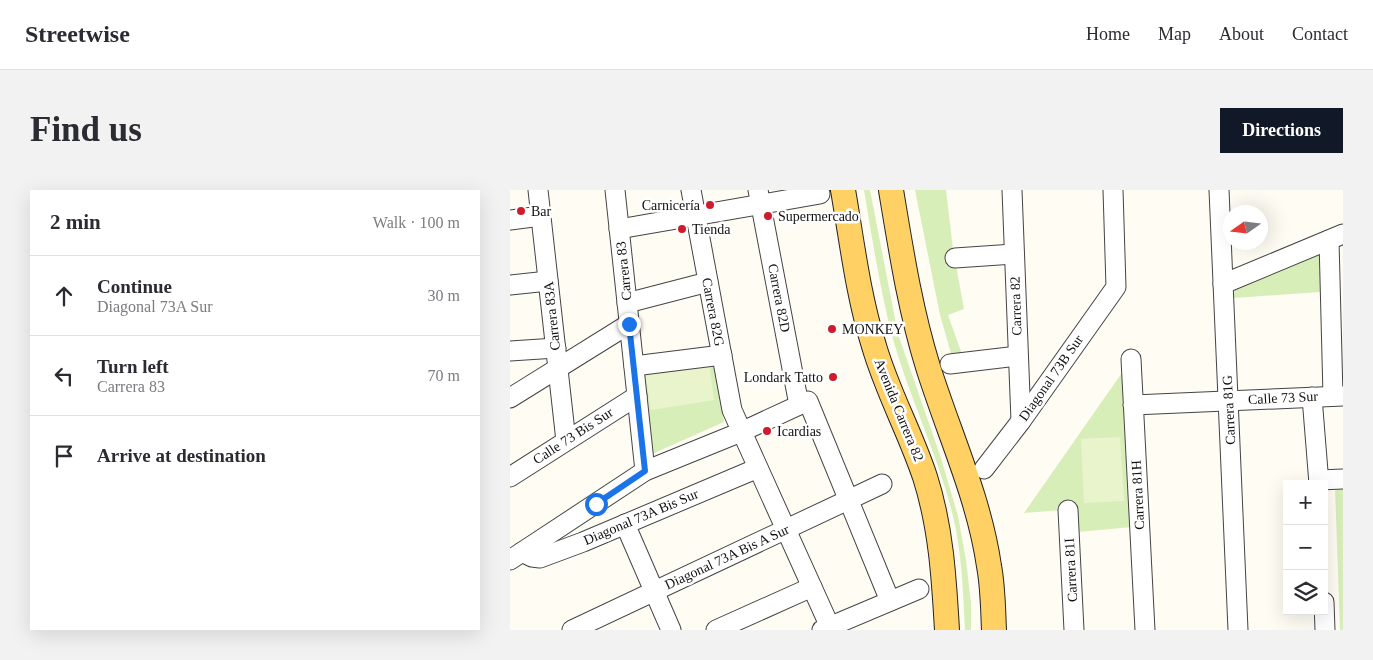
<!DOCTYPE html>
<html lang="en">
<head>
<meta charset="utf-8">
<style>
	:root { --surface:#fff; --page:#f2f2f3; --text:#2b2b33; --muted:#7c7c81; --line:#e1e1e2; --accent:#111827 }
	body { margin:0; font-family:"Times New Roman",serif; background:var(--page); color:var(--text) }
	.controls { position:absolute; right:15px; bottom:15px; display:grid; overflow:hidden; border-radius:0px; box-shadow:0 5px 20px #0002 }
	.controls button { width:45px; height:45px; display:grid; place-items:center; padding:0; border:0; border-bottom:1px solid var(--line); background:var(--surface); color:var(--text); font:25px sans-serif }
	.compass { position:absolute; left:713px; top:15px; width:45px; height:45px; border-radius:50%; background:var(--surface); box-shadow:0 5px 20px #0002; rotate:256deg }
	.stop { position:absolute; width:15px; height:15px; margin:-11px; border:4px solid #1a73e8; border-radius:50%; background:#fff }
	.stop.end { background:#1a73e8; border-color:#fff; box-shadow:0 1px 5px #0008 }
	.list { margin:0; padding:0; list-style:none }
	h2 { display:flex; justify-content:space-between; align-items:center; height:65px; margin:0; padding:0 20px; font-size:21px }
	h2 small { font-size:16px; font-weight:400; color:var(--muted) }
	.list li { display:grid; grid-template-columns:32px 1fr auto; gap:15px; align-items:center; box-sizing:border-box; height:80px; padding:0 20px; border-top:1px solid var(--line) }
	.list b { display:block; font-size:19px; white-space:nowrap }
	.list p { margin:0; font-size:16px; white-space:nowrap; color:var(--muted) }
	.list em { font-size:16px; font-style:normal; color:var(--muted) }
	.icon { flex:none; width:28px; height:28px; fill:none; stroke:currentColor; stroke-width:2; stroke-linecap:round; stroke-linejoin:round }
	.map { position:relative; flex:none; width:833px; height:440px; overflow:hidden; border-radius:0px }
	header { display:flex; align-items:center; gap:30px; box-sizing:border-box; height:70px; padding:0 25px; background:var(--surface); border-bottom:1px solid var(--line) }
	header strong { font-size:24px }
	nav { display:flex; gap:28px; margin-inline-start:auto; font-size:18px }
	.intro { display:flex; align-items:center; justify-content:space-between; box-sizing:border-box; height:120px; padding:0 30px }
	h1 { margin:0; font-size:35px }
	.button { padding:12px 22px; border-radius:0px; background:var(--accent); color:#fff; font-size:18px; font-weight:700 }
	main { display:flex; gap:30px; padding:0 30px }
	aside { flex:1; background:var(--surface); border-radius:0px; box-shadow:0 5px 20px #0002 }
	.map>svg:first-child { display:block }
</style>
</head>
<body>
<header>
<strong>Streetwise</strong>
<nav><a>Home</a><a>Map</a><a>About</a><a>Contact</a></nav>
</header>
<div class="intro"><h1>Find us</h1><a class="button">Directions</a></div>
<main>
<aside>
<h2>2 min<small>Walk · 100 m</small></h2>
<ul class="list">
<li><svg class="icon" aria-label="ahead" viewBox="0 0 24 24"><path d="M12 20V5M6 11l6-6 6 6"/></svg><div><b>Continue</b><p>Diagonal 73A Sur</p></div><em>30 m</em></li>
<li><svg class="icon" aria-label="left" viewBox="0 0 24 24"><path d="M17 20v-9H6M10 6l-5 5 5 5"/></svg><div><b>Turn left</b><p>Carrera 83</p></div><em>70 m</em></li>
<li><svg class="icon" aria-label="arrive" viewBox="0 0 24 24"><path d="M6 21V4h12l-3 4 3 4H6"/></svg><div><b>Arrive at destination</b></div></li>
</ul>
</aside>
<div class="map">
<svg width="833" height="440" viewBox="0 0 833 440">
	<rect width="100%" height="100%" fill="#fffcf4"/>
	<!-- green -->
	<g fill="#d8eeb9">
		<path d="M354,0H360L388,144L431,268L448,326L456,370L461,413V440H455C453,403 452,363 443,326C428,265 399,207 382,146C370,98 362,49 354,0Z"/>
		<path d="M405,0H436L443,59L454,119L438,125L453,167H442L430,125Z"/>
		<path d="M811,59L810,102L723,108L725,99Z"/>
		<path d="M205,170L214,232L142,264L130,181Z"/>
		<path d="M616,177L623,337L567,342L565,319L514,323Z"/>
		<path d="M825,297H833V440H830Z"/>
	</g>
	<!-- pitch -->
	<g fill="#e9f4cc">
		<path d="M199,173L204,210L141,220L135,183Z"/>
		<path d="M610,247L614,311L574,313L571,249Z"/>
	</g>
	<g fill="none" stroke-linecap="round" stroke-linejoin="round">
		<defs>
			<g id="minor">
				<path d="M28,0L56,251"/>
				<path d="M105,0L135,281"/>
				<path d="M181,0L222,220L320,437"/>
				<path d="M248,0L289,215"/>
				<path d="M502,0L511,231"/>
				<path d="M709,0L728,440"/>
				<path d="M0,30L31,26"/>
				<path d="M109,39L310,4"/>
				<path d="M819,50L823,206"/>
				<path d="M445,68L504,64"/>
				<path d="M713,94L833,44"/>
				<path d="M0,95L38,91"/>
				<path d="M117,113L198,92"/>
				<path d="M0,161L46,158"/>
				<path d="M621,169L635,440"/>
				<path d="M440,174L508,166"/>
				<path d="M124,176L212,165"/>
				<path d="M802,207L809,294"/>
				<path d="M0,208L119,134"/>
				<path d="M623,215L833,206"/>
				<path d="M474,279L511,231L606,97L603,0"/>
				<path d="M0,287L127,206"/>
				<path d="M809,290L833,289"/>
				<path d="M558,320L564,440"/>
				<path d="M115,334L161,440"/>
				<path d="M12,362L22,367L30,368L73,352L248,278"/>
				<path d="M0,370L135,281L231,242L298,211L380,411"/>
				<path d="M814,412L815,440"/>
				<path d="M62,440L372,294"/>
				<path d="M206,440L302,397"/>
				<path d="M312,440L409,399"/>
			</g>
			<g id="major">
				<path d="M333,0C342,52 348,105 364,156C377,201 400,242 415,287C431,337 434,388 437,440"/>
				<path d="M381,0C391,60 400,119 418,177C439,244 469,307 479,376C483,397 483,419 484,440"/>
			</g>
		</defs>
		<!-- minor casing -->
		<use href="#minor" stroke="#444" stroke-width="21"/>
		<!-- major casing -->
		<use href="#major" stroke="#222" stroke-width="26"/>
		<!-- minor -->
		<use href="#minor" stroke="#fff" stroke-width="19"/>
		<!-- major -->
		<use href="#major" stroke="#ffd064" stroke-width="24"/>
	</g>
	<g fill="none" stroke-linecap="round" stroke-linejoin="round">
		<!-- route -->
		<path stroke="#1a73e8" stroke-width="6" d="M86,314L135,281L119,134"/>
	</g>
	<!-- markers -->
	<g fill="#ce1b2e" stroke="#fff" stroke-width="2">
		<circle cx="200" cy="15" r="5"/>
		<circle cx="11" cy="21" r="5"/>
		<circle cx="258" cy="26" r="5"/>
		<circle cx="172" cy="39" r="5"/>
		<circle cx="322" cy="139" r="5"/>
		<circle cx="323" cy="187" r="5"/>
		<circle cx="257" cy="241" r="5"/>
	</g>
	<g text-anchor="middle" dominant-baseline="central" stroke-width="5" stroke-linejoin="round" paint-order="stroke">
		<!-- poi labels -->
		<g font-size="14" fill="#111" stroke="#fff" text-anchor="start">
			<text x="190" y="15" text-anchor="end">Carnicería</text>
			<text x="21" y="21">Bar</text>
			<text x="268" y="26">Supermercado</text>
			<text x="182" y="39">Tienda</text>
			<text x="332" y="139">MONKEY</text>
			<text x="313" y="187" text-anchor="end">Londark Tatto</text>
			<text x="267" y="241">Icardias</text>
		</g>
		<!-- street labels -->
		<g font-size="14" fill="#111" stroke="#fff">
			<text transform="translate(114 81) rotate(-96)">Carrera 83</text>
			<text transform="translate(269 108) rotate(79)">Carrera 82D</text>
			<text transform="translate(506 116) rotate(-92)">Carrera 82</text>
			<text transform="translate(203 122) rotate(79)">Carrera 82G</text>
			<text transform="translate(42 126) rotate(-96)">Carrera 83A</text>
			<text transform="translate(541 188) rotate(-55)">Diagonal 73B Sur</text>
			<text transform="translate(773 208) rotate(-3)">Calle 73 Sur</text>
			<text transform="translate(389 220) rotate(68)">Avenida Carrera 82</text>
			<text transform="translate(719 220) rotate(-93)">Carrera 81G</text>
			<text transform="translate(63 246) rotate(-33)">Calle 73 Bis Sur</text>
			<text transform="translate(628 305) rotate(-93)">Carrera 81H</text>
			<text transform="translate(131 327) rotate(-23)">Diagonal 73A Bis Sur</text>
			<text transform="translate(217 367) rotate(-25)">Diagonal 73A Bis A Sur</text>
			<text transform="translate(561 380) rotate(-93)">Carrera 81I</text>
		</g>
	</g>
</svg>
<div class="controls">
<button>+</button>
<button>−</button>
<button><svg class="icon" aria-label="layers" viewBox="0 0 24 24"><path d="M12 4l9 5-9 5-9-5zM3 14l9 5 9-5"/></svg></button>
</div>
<svg class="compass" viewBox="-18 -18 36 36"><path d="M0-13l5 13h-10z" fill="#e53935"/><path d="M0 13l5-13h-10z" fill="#7c7c81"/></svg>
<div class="stop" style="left:86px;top:314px"></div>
<div class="stop end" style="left:119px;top:134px"></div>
</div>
</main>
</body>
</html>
